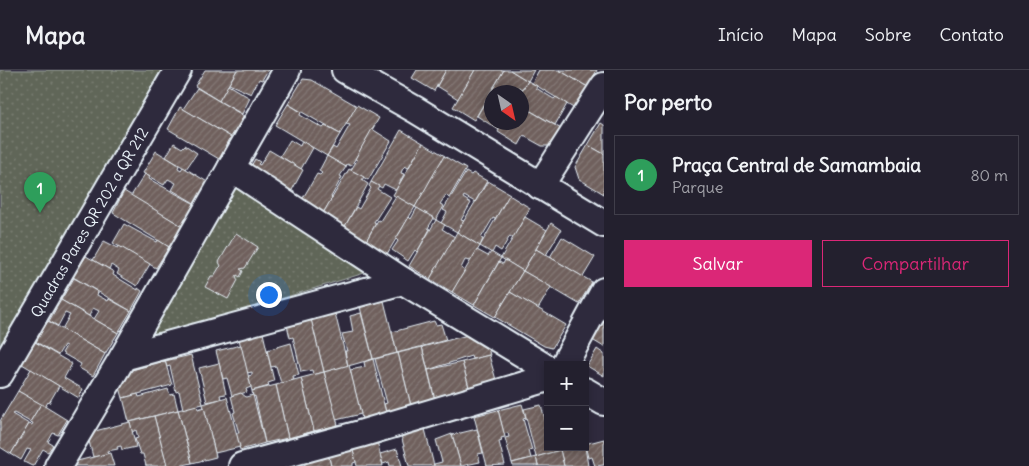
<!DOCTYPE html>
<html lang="pt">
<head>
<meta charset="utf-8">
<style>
	:root { --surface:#23202e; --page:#2b2836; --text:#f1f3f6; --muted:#a3a3aa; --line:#403e4a; --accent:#db2777 }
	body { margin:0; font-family:Delius,sans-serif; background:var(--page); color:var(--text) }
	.controls { position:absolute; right:15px; bottom:15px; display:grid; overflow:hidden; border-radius:0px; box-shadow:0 2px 8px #0003 }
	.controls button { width:45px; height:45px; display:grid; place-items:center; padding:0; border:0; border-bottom:1px solid var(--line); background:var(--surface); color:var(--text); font:25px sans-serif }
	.compass { position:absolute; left:484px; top:15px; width:45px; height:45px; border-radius:50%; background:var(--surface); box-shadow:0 2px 8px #0003; rotate:146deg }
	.you { position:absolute; left:268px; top:224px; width:18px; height:18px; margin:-12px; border:4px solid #fff; border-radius:50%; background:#1a73e8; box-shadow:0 0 0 8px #1a73e833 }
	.badge { display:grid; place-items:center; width:32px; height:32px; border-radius:50%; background:var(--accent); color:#fff; font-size:16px; font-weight:700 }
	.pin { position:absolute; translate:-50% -41px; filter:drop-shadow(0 1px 2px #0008) }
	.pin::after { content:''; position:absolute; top:26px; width:18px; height:15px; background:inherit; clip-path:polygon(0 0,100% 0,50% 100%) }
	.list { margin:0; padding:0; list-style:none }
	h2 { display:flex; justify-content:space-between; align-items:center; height:65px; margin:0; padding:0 20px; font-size:21px }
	h2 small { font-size:16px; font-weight:400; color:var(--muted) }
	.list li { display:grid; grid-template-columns:32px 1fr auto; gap:15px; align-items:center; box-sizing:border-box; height:80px; margin:0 10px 10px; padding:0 10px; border:1px solid var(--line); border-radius:0px }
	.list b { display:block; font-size:19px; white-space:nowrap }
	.list p { margin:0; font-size:16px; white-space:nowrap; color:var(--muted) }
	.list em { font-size:16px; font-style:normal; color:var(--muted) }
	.actions { display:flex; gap:10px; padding:15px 20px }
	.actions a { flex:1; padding:11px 0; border:1px solid var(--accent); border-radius:0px; text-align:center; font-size:18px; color:var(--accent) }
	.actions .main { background:var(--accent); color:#fff }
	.map { position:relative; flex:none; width:604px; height:396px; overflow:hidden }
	header { display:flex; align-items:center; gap:30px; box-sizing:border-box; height:70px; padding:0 25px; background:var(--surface); border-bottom:1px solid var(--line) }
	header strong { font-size:24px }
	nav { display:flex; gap:28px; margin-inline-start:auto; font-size:18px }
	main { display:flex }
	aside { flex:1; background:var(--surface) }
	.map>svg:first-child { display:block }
</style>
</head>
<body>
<header>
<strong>Mapa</strong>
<nav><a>Início</a><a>Mapa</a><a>Sobre</a><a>Contato</a></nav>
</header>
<main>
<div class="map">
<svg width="604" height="396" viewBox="0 0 604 396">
	<defs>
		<pattern id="park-dots" width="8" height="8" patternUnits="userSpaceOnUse" patternTransform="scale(1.25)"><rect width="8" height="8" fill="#616658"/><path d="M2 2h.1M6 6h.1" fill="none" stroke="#787c71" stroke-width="1.8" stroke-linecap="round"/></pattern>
		<pattern id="building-hatch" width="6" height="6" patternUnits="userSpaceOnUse" patternTransform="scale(1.25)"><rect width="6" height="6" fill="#6f615d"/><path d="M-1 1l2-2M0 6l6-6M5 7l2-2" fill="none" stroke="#847875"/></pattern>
	</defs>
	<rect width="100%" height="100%" fill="#2f2a3d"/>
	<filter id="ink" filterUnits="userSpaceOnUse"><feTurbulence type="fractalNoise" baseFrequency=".02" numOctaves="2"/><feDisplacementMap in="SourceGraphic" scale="10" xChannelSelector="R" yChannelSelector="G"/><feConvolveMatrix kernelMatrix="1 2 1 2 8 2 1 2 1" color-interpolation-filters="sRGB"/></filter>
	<g filter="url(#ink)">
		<!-- park -->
		<g fill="url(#park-dots)" stroke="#a4aca8">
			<path d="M0,0H161L0,286Z"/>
			<path d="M233,106L371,201L143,271Z"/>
		</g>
		<!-- building -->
		<g fill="url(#building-hatch)" stroke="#e8f1f8">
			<path d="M205,0H237L219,31L195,16Z"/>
			<path d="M237,0H268L262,10L259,9L251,24L229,14Z"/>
			<path d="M417,0H446L434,21L412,8Z"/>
			<path d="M446,0H475L458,29L437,16Z"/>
			<path d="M475,0H504L474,50L453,37Z"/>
			<path d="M504,0H510L528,11L523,19L519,17L516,22H492V52H503L499,60L477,46Z"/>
			<path d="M510,0H534L528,11Z"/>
			<path d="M539,0H559L588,17L575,39L532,13Z"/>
			<path d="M559,0H597L588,17Z"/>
			<path d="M303,9L312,10L357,36L340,64L288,34Z"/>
			<path d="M528,11L537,16L536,18L554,29L556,27L567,34L555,55L522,36L521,22Z"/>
			<path d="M228,15L250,28L242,44L219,31Z"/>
			<path d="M197,18L244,46L231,67L183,39Z"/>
			<path d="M288,34L301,42L300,45L323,58L325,56L340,64L327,86L275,55Z"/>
			<path d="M357,35L379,48L351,96L347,94L346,97L327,86L333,77L336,79L350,55L346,54Z"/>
			<path d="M522,36L563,60L554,76H542L524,66L519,75L498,62L503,52H522Z"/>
			<path d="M180,37L231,67L219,89L168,59Z"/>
			<path d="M601,53L604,55V84L588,75Z"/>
			<path d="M372,59L391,71L368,110L351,100L357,90L355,89Z"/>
			<path d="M401,60L423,73L408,98L405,96L403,98L401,103L404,104L396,120L384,114L382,118L371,112Z"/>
			<path d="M290,70L300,76L302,71L313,78L301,99L280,86Z"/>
			<path d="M174,73L182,78L185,75L197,83L186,99L166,87Z"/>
			<path d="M423,73L445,86L415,137L393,125Z"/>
			<path d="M588,75L604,84V124L579,109L575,97Z"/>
			<path d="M269,80L303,100L291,122L250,98L255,89L260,92L258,94L260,95Z"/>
			<path d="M156,81L179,95L178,98L181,100L183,97L209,113L196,134L172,120L176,113L168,109L164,115L143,103Z"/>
			<path d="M327,86L346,97L340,106L342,107L331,127L332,128L322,145L300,133L317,104L320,105L322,103L319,101Z"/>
			<path d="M444,86L466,99L449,128L446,125L440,134L444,136L436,150L415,137Z"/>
			<path d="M349,99L364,107L362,110L368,114L344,158L322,145Z"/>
			<path d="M466,102L471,105L473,103L487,111L475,132L464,126L463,128L471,133L461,150L464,151L457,162L441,153L447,142L443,140Z"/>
			<path d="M145,104L150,107L149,109L195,134L182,156L131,126Z"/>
			<path d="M488,111L510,124L495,149L493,148L481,168L483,169L480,176L457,162Z"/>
			<path d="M371,112L379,116L377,119L390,127L374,152L376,153L366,171L344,158L356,137L359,139L371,118L369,116Z"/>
			<path d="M124,121L182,156L169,177L113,143Z"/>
			<path d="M509,125L530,138L513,168L510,166L501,181L495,177L492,183L480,176Z"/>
			<path d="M396,126L415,137L387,184L366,171L378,150L380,151Z"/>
			<path d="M417,138L434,148L428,158L430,159L417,182L415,180L408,191L392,180L398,171L396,169L409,147L411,149Z"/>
			<path d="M525,147L547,160L523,201L501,188Z"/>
			<path d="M436,150L445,155L442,159L455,167L430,209L409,196Z"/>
			<path d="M551,153L561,160L546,185L536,179Z"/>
			<path d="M124,154L157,172L158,170L169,177L156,198L113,173Z"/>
			<path d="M457,162L480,176L471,191L465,190L461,198L465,201L452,222L430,209Z"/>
			<path d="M236,163L258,177L245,198L240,199L243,201L240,207L237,205L236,207L238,210L228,229L205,217L211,206H214L219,198L221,196L219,192Z"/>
			<path d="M562,167L595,187L583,207L550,187Z"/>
			<path d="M104,171L118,178L119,176L150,194L137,216L117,204L119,200L111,195L109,199L93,190Z"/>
			<path d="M536,179L592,212L579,234L523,201Z"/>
			<path d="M477,180L488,186L491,182L501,188L474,235L452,222Z"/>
			<path d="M86,186L114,202L113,205L138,220V218L142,221L131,241L73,207Z"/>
			<path d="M505,190L523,201L495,247L474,235L499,192L503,194Z"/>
			<path d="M523,201L551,217L538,239L510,222Z"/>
			<path d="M74,208L98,222L97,225L108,231L109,229L131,241L118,263L94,249L99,241L93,238L89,246L61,230Z"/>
			<path d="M510,222L566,255L552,278L544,276L495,247Z"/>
			<path d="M61,230L118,263L105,284L62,259L70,245L65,243L58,256L49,251Z"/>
			<path d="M384,231L397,283L373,289L360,237Z"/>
			<path d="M335,243L348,296L324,302L311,250Z"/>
			<path d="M361,243L373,289L348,296L345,281H347L342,264L353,262L350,246Z"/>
			<path d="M604,248V277L589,268Z"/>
			<path d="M311,249L324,302L313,305L312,300L301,302L293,267L290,268L287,255Z"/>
			<path d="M48,251L105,284L93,306L79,298L81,294L62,283L66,276L64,275L58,285L36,272Z"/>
			<path d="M434,251L436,255L441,254L446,270L397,283L392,262Z"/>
			<path d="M263,263L274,311L268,313L269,316L252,321L248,306L252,305V302L247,303L239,269Z"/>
			<path d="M468,265L491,278H488L490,285L472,289L471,286L428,300L422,277Z"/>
			<path d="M35,272L72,294L64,308L83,319L79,328L22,294Z"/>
			<path d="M291,273L299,305L293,306L294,310L281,313L276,296L271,297L267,280Z"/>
			<path d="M241,275L251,317L246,319L247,322L232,326L227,308L223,309L216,281Z"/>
			<path d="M422,277L435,330L411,336L398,283Z"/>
			<path d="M597,279L604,284V306L587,296Z"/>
			<path d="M398,283L411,336L386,342L384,334L387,333L375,289Z"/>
			<path d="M191,285L203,334L183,339L179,321L176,322L170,296L167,297L165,291Z"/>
			<path d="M489,285L496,310L469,317L462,292Z"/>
			<path d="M373,289L386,343L362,349L350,300L365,297L364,292Z"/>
			<path d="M165,291L172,315L123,328L119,314L128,301Z"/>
			<path d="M462,292L470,321L435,330L428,300Z"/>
			<path d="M219,293L226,324L220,325L221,329L207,332L199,298Z"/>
			<path d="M349,295L361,344L336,350L324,302Z"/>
			<path d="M31,299L59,316L49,333L48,332L45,337L18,321Z"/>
			<path d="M324,302L338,355L314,361L301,308Z"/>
			<path d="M301,308L314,361L288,368L276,315Z"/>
			<path d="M276,315L288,368L265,373L255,326L253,327L252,321Z"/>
			<path d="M168,319L170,325L174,324L178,340L129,352L123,328L138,324L139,327Z"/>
			<path d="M18,321L41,334L30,352L14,343L12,344L29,354L11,384L0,377V351Z"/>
			<path d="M241,323L246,327L253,325L265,373L240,380L236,363H239L233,343L235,342L231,326Z"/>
			<path d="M227,327L240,377L215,383L203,334Z"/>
			<path d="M41,334L67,350L58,365L53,363L48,372L53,375L48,382L43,379L33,396H32L24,392L31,380L27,379L21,390L11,384L29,354L32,355L33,353L30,352Z"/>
			<path d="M522,334L526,348L523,349L532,380L529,381L531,388L512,393L505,368L509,367L508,363L504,364L498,340Z"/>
			<path d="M197,335L198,339L204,337L216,387L192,393L178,340Z"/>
			<path d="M541,335L548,360L547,377H560V380L536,387L524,339Z"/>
			<path d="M178,340L192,393L179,396H167L154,346Z"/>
			<path d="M498,340L505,367L501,368L502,371L499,372L505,395L487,396L474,346Z"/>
			<path d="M154,346L167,395L163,396H146L143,384H140L135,369L138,368L136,360L132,362L130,352Z"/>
			<path d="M130,352L136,377L122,380L121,376L117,377L118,379L107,381L108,384L93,387L89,371L95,361Z"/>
			<path d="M425,359L434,396H409L401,365Z"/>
			<path d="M477,359L483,383L478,384L480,392L461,396L452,365Z"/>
			<path d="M452,364L461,396H434V394L442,392L436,370Z"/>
			<path d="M604,369V395L595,396L592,387L588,388L585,374Z"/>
			<path d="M377,371L383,396H357L352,377Z"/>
			<path d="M352,377L356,392L353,393V396H331L328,383Z"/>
			<path d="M572,377H585L588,396H564L560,380Z"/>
			<path d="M397,379L402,396H390L389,392L383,394L380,384Z"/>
			<path d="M560,380L564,396H538L536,387Z"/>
			<path d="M110,383L114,396H74L77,391Z"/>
			<path d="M328,384L331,396H305L304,390Z"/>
			<path d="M536,387L538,396H513L512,393Z"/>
		</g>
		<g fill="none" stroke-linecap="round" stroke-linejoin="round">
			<defs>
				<g id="minor">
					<path d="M345,0L416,40L604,154"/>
					<path d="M231,98L403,211"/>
					<path d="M540,116L604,16"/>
					<path d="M123,287L403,211L548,299"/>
					<path d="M564,295L604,221"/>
					<path id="s1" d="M0,304L178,0"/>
					<path d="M585,321L604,332"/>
					<path d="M58,396L123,287L287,0"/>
					<path d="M242,396L360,364L548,308"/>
				</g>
			</defs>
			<!-- minor casing -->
			<use href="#minor" stroke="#e8f1f8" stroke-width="30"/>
			<!-- minor -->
			<use href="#minor" stroke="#2f2a3d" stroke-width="26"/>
		</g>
	</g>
	<g text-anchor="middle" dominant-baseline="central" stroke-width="4" stroke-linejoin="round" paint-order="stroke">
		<!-- street labels -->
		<g font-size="15" fill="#e8f1f8" stroke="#2f2a3d">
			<text stroke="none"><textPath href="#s1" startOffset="176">Quadras Pares QR 202 a QR 212</textPath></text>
		</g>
	</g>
</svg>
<div class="controls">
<button>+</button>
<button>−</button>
</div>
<svg class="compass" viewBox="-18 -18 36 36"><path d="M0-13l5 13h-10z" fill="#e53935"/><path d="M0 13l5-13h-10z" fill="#a3a3aa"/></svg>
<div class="you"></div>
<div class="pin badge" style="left:40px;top:143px;background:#2e9e5b">1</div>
</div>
<aside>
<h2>Por perto<small></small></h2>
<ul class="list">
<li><span class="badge" style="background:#2e9e5b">1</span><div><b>Praça Central de Samambaia</b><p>Parque</p></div><em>80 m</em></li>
</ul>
<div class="actions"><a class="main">Salvar</a><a>Compartilhar</a></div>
</aside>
</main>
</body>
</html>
